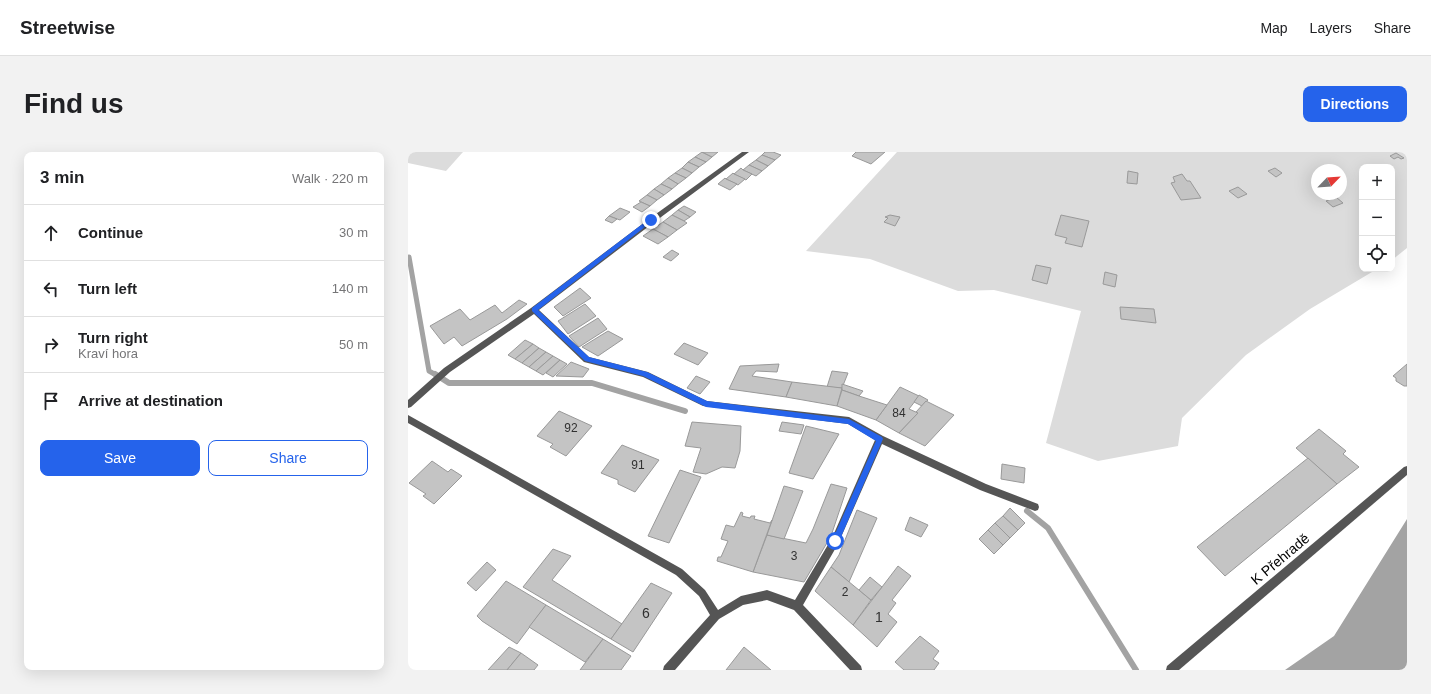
<!DOCTYPE html>
<html lang="en">
<head>
<meta charset="utf-8">
<style>
	:root { --surface:#fff; --page:#f2f2f2; --text:#202124; --muted:#757577; --line:#e0e0e0; --accent:#2563eb }
	body { margin:0; font-family:Arial,sans-serif; background:var(--page); color:var(--text) }
	.controls { position:absolute; right:12px; top:12px; display:grid; overflow:hidden; border-radius:8px; box-shadow:0 4px 16px #0002 }
	.controls button { width:36px; height:36px; display:grid; place-items:center; padding:0; border:0; border-bottom:1px solid var(--line); background:var(--surface); color:var(--text); font:20px sans-serif }
	.compass { position:absolute; left:903px; top:12px; width:36px; height:36px; border-radius:50%; background:var(--surface); box-shadow:0 4px 16px #0002; rotate:65deg }
	.stop { position:absolute; width:12px; height:12px; margin:-9px; border:3px solid #2563eb; border-radius:50%; background:#fff }
	.stop.end { background:#2563eb; border-color:#fff; box-shadow:0 1px 4px #0008 }
	.list { margin:0; padding:0; list-style:none }
	h2 { display:flex; justify-content:space-between; align-items:center; height:52px; margin:0; padding:0 16px; font-size:17px }
	h2 small { font-size:13px; font-weight:400; color:var(--muted) }
	.list li { display:grid; grid-template-columns:26px 1fr auto; gap:12px; align-items:center; box-sizing:border-box; height:56px; padding:0 16px; border-top:1px solid var(--line) }
	.list b { display:block; font-size:15px; white-space:nowrap }
	.list p { margin:0; font-size:13px; white-space:nowrap; color:var(--muted) }
	.list em { font-size:13px; font-style:normal; color:var(--muted) }
	.actions { display:flex; gap:8px; padding:12px 16px }
	.actions a { flex:1; padding:9px 0; border:1px solid var(--accent); border-radius:8px; text-align:center; font-size:14px; color:var(--accent) }
	.actions .main { background:var(--accent); color:#fff }
	.icon { flex:none; width:22px; height:22px; fill:none; stroke:currentColor; stroke-width:2; stroke-linecap:round; stroke-linejoin:round }
	.map { position:relative; flex:none; width:999px; height:518px; overflow:hidden; border-radius:8px }
	header { display:flex; align-items:center; gap:24px; box-sizing:border-box; height:56px; padding:0 20px; background:var(--surface); border-bottom:1px solid var(--line) }
	header strong { font-size:19px }
	nav { display:flex; gap:22px; margin-inline-start:auto; font-size:14px }
	.intro { display:flex; align-items:center; justify-content:space-between; box-sizing:border-box; height:96px; padding:0 24px }
	h1 { margin:0; font-size:28px }
	.button { padding:10px 18px; border-radius:8px; background:var(--accent); color:#fff; font-size:14px; font-weight:700 }
	main { display:flex; gap:24px; padding:0 24px }
	aside { flex:1; background:var(--surface); border-radius:8px; box-shadow:0 4px 16px #0002 }
	.map>svg:first-child { display:block }
</style>
</head>
<body>
<header>
<strong>Streetwise</strong>
<nav><a>Map</a><a>Layers</a><a>Share</a></nav>
</header>
<div class="intro"><h1>Find us</h1><a class="button">Directions</a></div>
<main>
<aside>
<h2>3 min<small>Walk · 220 m</small></h2>
<ul class="list">
<li><svg class="icon" aria-label="ahead" viewBox="0 0 24 24"><path d="M12 20V5M6 11l6-6 6 6"/></svg><div><b>Continue</b></div><em>30 m</em></li>
<li><svg class="icon" aria-label="left" viewBox="0 0 24 24"><path d="M17 20v-9H6M10 6l-5 5 5 5"/></svg><div><b>Turn left</b></div><em>140 m</em></li>
<li><svg class="icon" aria-label="right" viewBox="0 0 24 24"><path d="M7 20v-9h11M14 6l5 5-5 5"/></svg><div><b>Turn right</b><p>Kraví hora</p></div><em>50 m</em></li>
<li><svg class="icon" aria-label="arrive" viewBox="0 0 24 24"><path d="M6 21V4h12l-3 4 3 4H6"/></svg><div><b>Arrive at destination</b></div></li>
</ul>
<div class="actions"><a class="main">Save</a><a>Share</a></div>
</aside>
<div class="map">
<svg width="999" height="518" viewBox="0 0 999 518">
	<rect width="100%" height="100%" fill="#fff"/>
	<!-- green -->
	<g fill="#dcdcdc" fill-rule="evenodd">
		<path d="M0,0H55L38,19L0,11Z"/>
		<path d="M489,0H999V96L984,108V15H954V117H969L902,157L838,203L774,266L770,294L690,309L638,291L673,159L586,138L550,139L462,107L398,99ZM909,18H933V42H909Z"/>
	</g>
	<!-- water -->
	<path fill="#a3a3a3" d="M999,367V518H877L926,484Z"/>
	<g fill="none" stroke-linecap="round" stroke-linejoin="round">
		<!-- stream-far1 -->
		<path stroke="#a3a3a3" stroke-width="5" d="M1,105L21,219L28,223"/>
		<!-- stream -->
		<g stroke="#a3a3a3" stroke-width="6">
			<path d="M27,222L41,231H184L277,259"/>
			<path d="M619,359L640,376L728,518"/>
		</g>
	</g>
	<!-- building -->
	<g fill="#c4c4c4" stroke="#999">
		<path d="M294,0L304,5L298,10L287,5Z"/>
		<path d="M294,0H310L304,5Z"/>
		<path d="M357,0H365L373,3L367,8L354,3Z"/>
		<path d="M448,0H477L463,12L444,4Z"/>
		<path d="M988,1L996,6L993,7L990,5L986,7L982,4Z"/>
		<path d="M354,3L367,8L360,14L348,8Z"/>
		<path d="M287,5L298,10L291,15L280,10Z"/>
		<path d="M348,8L360,14L354,19L341,13Z"/>
		<path d="M280,10L291,15L284,21L274,16Z"/>
		<path d="M341,13L354,19L348,24L335,18Z"/>
		<path d="M274,16L284,21L278,26L267,21Z"/>
		<path d="M333,16L335,18L344,22L338,28L326,22Z"/>
		<path d="M867,16L874,21L868,25L860,19Z"/>
		<path d="M720,19L730,21L729,32L719,31Z"/>
		<path d="M267,21L278,26L270,32L260,26Z"/>
		<path d="M325,21L326,22L337,27L330,33L318,27Z"/>
		<path d="M774,22L779,29H782L793,46L773,48L763,31L767,30L765,25Z"/>
		<path d="M260,26L270,32L264,37L253,32Z"/>
		<path d="M317,26L318,27L329,32L322,38L310,32Z"/>
		<path d="M253,32L264,37L256,43L246,37Z"/>
		<path d="M830,35L839,42L830,46L821,39Z"/>
		<path d="M246,37L256,43L249,48L239,43Z"/>
		<path d="M239,43L249,48L242,54L231,49Z"/>
		<path d="M928,45L935,51L925,55L918,49Z"/>
		<path d="M233,50L242,54L234,60L225,55Z"/>
		<path d="M276,54L288,60L282,65L270,58Z"/>
		<path d="M212,56L222,60L212,68L201,64Z"/>
		<path d="M270,58L282,65L276,69L264,63Z"/>
		<path d="M264,63L276,69L279,71L269,78L255,70Z"/>
		<path d="M482,63L492,65L487,74L476,70L480,66L477,65Z"/>
		<path d="M653,63L681,69L674,95L657,91L659,86L647,83Z"/>
		<path d="M201,64L209,67L204,71L197,68Z"/>
		<path d="M255,70L269,78L260,85L245,77Z"/>
		<path d="M245,77L260,85L250,92L235,84Z"/>
		<path d="M264,98L271,102L263,109L255,105Z"/>
		<path d="M628,113L643,116L639,132L624,128Z"/>
		<path d="M697,120L709,123L707,135L695,132Z"/>
		<path d="M172,136L183,146L155,164L146,155Z"/>
		<path d="M111,148L119,152L99,167L54,194L46,185L36,192L22,174L52,157L62,168L87,153L94,161Z"/>
		<path d="M177,152L188,164L160,182L150,169Z"/>
		<path d="M712,155L746,157L748,171L713,167Z"/>
		<path d="M190,166L199,177L171,195L161,184Z"/>
		<path d="M200,179L215,187L190,204L174,195Z"/>
		<path d="M117,188L125,192L107,207L100,203Z"/>
		<path d="M276,191L300,201L290,213L266,202Z"/>
		<path d="M125,192L131,196L114,211L107,207Z"/>
		<path d="M131,196L138,200L121,215L114,211Z"/>
		<path d="M138,200L145,204L128,219L121,215Z"/>
		<path d="M145,204L152,208L135,223L128,219Z"/>
		<path d="M152,208L159,212L145,225L138,221Z"/>
		<path d="M163,210L181,217L175,225L148,224Z"/>
		<path d="M371,212L369,220L348,219L344,224L384,230L378,245L321,237L332,214Z"/>
		<path d="M999,212V234H996L988,229V226L985,224Z"/>
		<path d="M424,219L440,221L434,236L419,235Z"/>
		<path d="M288,224L302,230L292,242L279,236Z"/>
		<path d="M384,230L434,236L429,254L378,245Z"/>
		<path d="M434,232L455,239L451,244L434,238Z"/>
		<path d="M492,235L511,244L501,257L510,261L491,281L468,268Z"/>
		<path d="M434,238L451,244L479,253L468,268L429,254Z"/>
		<path d="M511,243L520,248L514,254L506,250Z"/>
		<path d="M518,249L546,263L517,294L491,281L510,261L508,260Z"/>
		<path d="M151,259L184,274L158,304L142,295L145,292L129,284Z"/>
		<path d="M284,270L333,274L332,299L327,316L314,315L298,322L285,320L293,296L277,294Z"/>
		<path d="M374,270L396,273L393,282L371,279Z"/>
		<path d="M398,274L431,282L405,327L381,321Z"/>
		<path d="M911,277L938,299L935,302L951,315L929,332L888,296Z"/>
		<path d="M214,293L251,308L227,340L210,332V328L193,321Z"/>
		<path d="M900,306L929,332L817,424L789,395Z"/>
		<path d="M24,309L40,320L43,317L54,324L26,352L15,344L18,342L1,331Z"/>
		<path d="M594,312L617,316L616,331L593,327Z"/>
		<path d="M272,318L293,325L261,391L240,384Z"/>
		<path d="M423,332L439,336L423,384L396,430L345,420L359,383L398,391L405,377Z"/>
		<path d="M376,334L395,339L376,387L359,383Z"/>
		<path d="M602,356L617,371L610,378L595,364Z"/>
		<path d="M449,358L469,366L441,430L423,415L431,403Z"/>
		<path d="M333,360L335,361L334,364L342,366L343,364H347L346,367L362,371L364,368L345,420L309,409L310,405H313L320,389L313,387L318,373L326,375Z"/>
		<path d="M595,364L610,378L602,386L587,371Z"/>
		<path d="M502,365L520,373L513,385L497,378Z"/>
		<path d="M587,371L602,386L595,393L580,378Z"/>
		<path d="M580,378L595,393L586,402L571,387Z"/>
		<path d="M145,397L163,404L144,428L214,472L203,487L115,435Z"/>
		<path d="M79,410L88,418L68,439L59,431Z"/>
		<path d="M490,414L503,424L484,448L488,451L480,462L489,470L469,495L445,473Z"/>
		<path d="M423,415L463,448L445,473L407,439Z"/>
		<path d="M462,425L474,435L463,448L451,438Z"/>
		<path d="M98,429L138,453L109,492L74,469L69,464Z"/>
		<path d="M243,431L264,441L225,500L203,487Z"/>
		<path d="M138,453L195,487L177,510L121,475Z"/>
		<path d="M512,484L531,499L525,507L531,511L526,518H496L487,510Z"/>
		<path d="M195,487L223,504L213,518H172Z"/>
		<path d="M101,495L113,501L99,518H80Z"/>
		<path d="M336,495L363,518H318Z"/>
		<path d="M113,501L130,513L126,518H99Z"/>
	</g>
	<g fill="none" stroke-linecap="round" stroke-linejoin="round">
		<!-- minor -->
		<g fill="#555" fill-rule="evenodd">
			<path d="M334,0H341L245,71L131,158L181,205L240,220L299,249L441,265L475,284L578,332L630,352L631,355L630,358L627,359L572,338L474,292L430,392L395,453L453,514L454,518H442L386,458L359,448L335,453L311,467L267,518H255L256,514L302,463L291,444L268,423L0,271V263L274,417L297,438L310,458L333,444L359,438L387,448L424,386L467,288L440,272L295,254L235,225L176,210L126,162L42,220L3,255L0,256V248L36,216L123,156L241,67Z"/>
			<path d="M999,314V323L771,518H758L759,514L996,315Z"/>
		</g>
	</g>
	<!-- route -->
	<path fill="#2563eb" d="M241,67L246,68L130,158L181,205L239,220L299,249L441,267L474,285L475,287L430,392L427,393L424,389L468,289L440,272L298,255L235,224L177,209L124,159V156Z"/>
	<g text-anchor="middle" dominant-baseline="central" stroke-width="3" stroke-linejoin="round" paint-order="stroke">
		<!-- number labels -->
		<g font-size="12" fill="#313131">
			<text x="491" y="261">84</text>
			<text x="163" y="276">92</text>
			<text x="230" y="313">91</text>
			<text x="386" y="404">3</text>
			<text x="437" y="440">2</text>
		</g>
		<!-- street labels -->
		<g font-size="14" fill="#000" stroke="#fff">
			<text transform="translate(872 407) rotate(-40)">K Přehradě</text>
		</g>
		<!-- near-number labels -->
		<g font-size="14" fill="#313131">
			<text x="238" y="461">6</text>
			<text x="471" y="465">1</text>
		</g>
	</g>
</svg>
<div class="controls">
<button>+</button>
<button>−</button>
<button><svg class="icon" aria-label="locate" viewBox="0 0 24 24"><circle cx="12" cy="12" r="6"/><path d="M12 2v4M12 18v4M2 12h4M18 12h4"/></svg></button>
</div>
<svg class="compass" viewBox="-18 -18 36 36"><path d="M0-13l5 13h-10z" fill="#e53935"/><path d="M0 13l5-13h-10z" fill="#757577"/></svg>
<div class="stop" style="left:427px;top:389px"></div>
<div class="stop end" style="left:243px;top:68px"></div>
</div>
</main>
</body>
</html>
